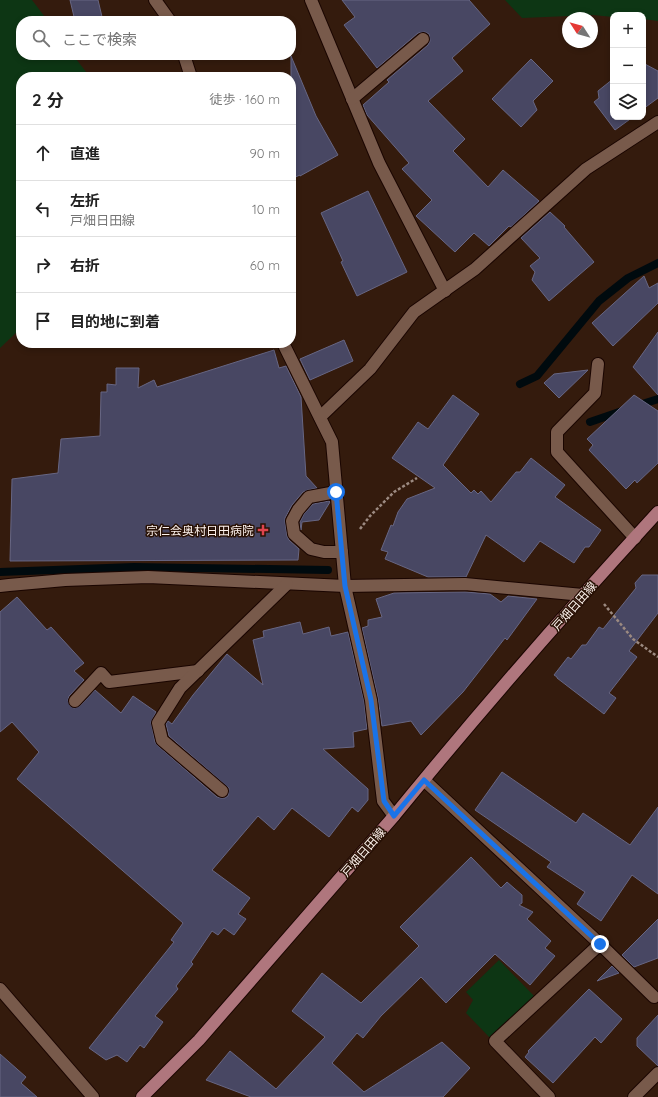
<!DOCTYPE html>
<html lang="ja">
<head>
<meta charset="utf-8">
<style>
	:root { --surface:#fff; --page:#f2f2f2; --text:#222; --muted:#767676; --line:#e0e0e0 }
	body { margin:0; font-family:Quicksand,"Noto Sans JP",sans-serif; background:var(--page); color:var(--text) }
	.controls { position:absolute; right:12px; top:12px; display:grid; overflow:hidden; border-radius:8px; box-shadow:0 2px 6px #0003 }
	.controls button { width:36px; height:36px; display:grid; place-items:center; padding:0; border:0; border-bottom:1px solid var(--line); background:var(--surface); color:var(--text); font:20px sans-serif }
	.compass { position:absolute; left:562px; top:12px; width:36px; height:36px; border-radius:50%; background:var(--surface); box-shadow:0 2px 6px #0003; rotate:306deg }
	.stop { position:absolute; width:12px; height:12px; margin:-9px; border:3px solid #1a73e8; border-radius:50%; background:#fff }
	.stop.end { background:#1a73e8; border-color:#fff; box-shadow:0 1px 4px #0008 }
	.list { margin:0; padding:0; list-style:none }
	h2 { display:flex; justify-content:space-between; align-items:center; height:52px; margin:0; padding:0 16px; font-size:17px }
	h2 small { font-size:13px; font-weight:400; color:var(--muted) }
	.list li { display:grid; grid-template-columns:26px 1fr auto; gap:12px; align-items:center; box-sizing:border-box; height:56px; padding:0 16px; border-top:1px solid var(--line) }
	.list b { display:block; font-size:15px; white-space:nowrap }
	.list p { margin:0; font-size:13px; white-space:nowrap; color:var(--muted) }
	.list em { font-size:13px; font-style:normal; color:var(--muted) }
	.icon { flex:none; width:22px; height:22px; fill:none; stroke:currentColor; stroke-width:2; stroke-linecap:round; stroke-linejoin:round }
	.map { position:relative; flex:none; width:658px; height:1097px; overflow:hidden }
	.search { position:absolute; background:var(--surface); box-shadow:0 2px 6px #0003; left:16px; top:16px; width:280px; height:44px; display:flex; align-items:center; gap:10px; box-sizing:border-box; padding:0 14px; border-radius:16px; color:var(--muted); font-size:15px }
	.panel { position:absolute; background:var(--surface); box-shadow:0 2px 6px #0003; left:16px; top:72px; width:280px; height:276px; border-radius:16px }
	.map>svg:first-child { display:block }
</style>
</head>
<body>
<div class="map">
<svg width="658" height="1097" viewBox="0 0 658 1097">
	<rect width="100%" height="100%" fill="#341b0d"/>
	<!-- green -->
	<g fill="#0d3614">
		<path d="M0,0H32L48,21H21V55H73L90,77H21V328L0,348Z"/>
		<path d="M505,0H658V21L643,19V15H613V17L593,15L522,18Z"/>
		<path d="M499,960L535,997L490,1038L466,1013L473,1000L466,992Z"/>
	</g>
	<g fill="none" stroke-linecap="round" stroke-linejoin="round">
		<!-- stream -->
		<g stroke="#000a0e" stroke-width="8">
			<path d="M520,384L537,376L599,301L628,278L658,263"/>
			<path d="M636,406L658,399"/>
			<path d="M590,422L625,410"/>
			<path d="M0,572L134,567L328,570"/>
		</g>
	</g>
	<!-- building -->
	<g fill="#484763" stroke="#676683">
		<path d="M70,0H98L103,21H75Z"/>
		<path d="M342,0H469L490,24L452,58L463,71L428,101L465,139L453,151L488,187L503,170L539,201L511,227L509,226L489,246L474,233L455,252L416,216L432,200L402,169L409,163L367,115L363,105L389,82L387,80L428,45L430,41L429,34L425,32L418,33L377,68L344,25L355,17Z"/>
		<path d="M291,56L316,116L338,155L300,176V175L291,179Z"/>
		<path d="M531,59L553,81L533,101L537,110L521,127L492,99Z"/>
		<path d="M643,63L658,71V98L643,109Z"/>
		<path d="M613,79V117H633L615,130L594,102L599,98L598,91Z"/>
		<path d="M368,191L407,272L357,296L341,262L343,261L321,213Z"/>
		<path d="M550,212L565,226L564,227L594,262L549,301L532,280L535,272L530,266L540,258L521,238Z"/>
		<path d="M644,276L649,288L658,283V303L613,346L592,323Z"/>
		<path d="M658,332V395L633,367Z"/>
		<path d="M344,340L353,361L310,380L300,359Z"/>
		<path d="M274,350L279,368L286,366L301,397L306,476L317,488L308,490L303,492L292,505L285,518V522L287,536L289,540L299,549L298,560L10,561L12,479L58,473L61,439L100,436L101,392H107V384L116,385V368H139L138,388L154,380L157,387Z"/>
		<path d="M588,370L559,398L544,383L554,374Z"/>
		<path d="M453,395L479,414L443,465L471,493L474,490L478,494L481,491L491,502L516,472H520L531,458L565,485L555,497L601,530L589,547H585L574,563L540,541L524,562L486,535L466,577H428L385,559L388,552L381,550L391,525L393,526L398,512L407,499L435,488L392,458L418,422L428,429Z"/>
		<path d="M634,395L658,411V463L637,483L635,480L626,489L589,450L593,445L587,439Z"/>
		<path d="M329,501L330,502L319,520L302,522L301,530L300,522L304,514L313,504Z"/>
		<path d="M642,575H658V613L629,651L637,657L609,693L616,698L604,714L557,678V677L554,675L568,657L571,659L582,645H586L599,627L603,629L636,588L635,583Z"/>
		<path d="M465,592L490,594L501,602L508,596L537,599L507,640L505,638L463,692L421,735L411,721L382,726L378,698L362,628L368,626V620L382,617L376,599L394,593Z"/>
		<path d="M17,597L47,630L51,627L84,663L74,671L84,680L69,696L68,700L70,706L74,708L80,706L95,690L121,713L133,696L156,712L151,722L155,742L157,745L217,797L221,798H225L228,796L229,788L169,736L166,724L168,721L172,724L193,695L227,654L263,685L253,640L264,637L263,631L300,622L303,634L329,627L331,636L348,632L364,701L367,729L353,732L354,747L323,749L368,789V800L358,812L352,807L329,837L292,808L274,830L258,816L212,870L250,898L238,914L246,919L234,935L224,928L218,935L212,931L191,962L193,964L176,986L178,989L155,1016L163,1022L144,1048L140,1045L127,1062L117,1055L106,1060L89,1048L174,942L171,940L183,923L17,779L39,752L12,722L0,732V612Z"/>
		<path d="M502,772L576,823L583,813L630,845L658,807V894L632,875L601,921L577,904L585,892L547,867L551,862L475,810Z"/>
		<path d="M471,857L501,888L507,882L522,895V903L519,905L533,912L527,919L551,941L545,948L555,956L530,985L495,954L446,1003L421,977L381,1016L363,1038L357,1033L332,1063L364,1092L442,1042L470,1068L443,1097H251L206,1080L230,1051L276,1089L325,1037L292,1011L322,973L361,1003L419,946L400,927Z"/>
		<path d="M658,919V958L634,967L622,955Z"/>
		<path d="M612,966L619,973L597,981Z"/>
		<path d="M589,989L622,1019L601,1043L595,1037L553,1083L525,1057L529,1052L528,1051Z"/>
		<path d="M658,1015V1066L637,1046V1038Z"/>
		<path d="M0,1054L26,1077L21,1083L37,1097H0Z"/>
	</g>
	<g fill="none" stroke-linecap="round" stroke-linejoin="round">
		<defs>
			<g id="minor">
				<path d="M155,0L170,21"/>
				<path d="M311,0L379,163L445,291"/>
				<path d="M184,55L191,77"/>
				<path d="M352,99L423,39"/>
				<path d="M283,343L332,442L345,586L371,700L383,801L394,816"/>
				<path d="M598,364L595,393L557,432V452L635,538"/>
				<path d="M320,417L370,369L414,312L475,269L586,169L658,122"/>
				<path d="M336,492L309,497L298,510L292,521L294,534L311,549L324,552H342"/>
				<path d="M0,586L9,585L65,580L148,577L345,586L465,584L583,595"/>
				<path d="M75,701L101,673L109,682L198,671"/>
				<path d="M424,780L600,944L654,997"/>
				<path d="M222,791L162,740L158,723L180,688L287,584"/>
				<path d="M0,989L93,1097"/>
				<path d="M549,1097L495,1041L600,944"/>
				<path d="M634,1097L658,1073"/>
			</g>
			<path id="major" d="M142,1097L199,1040L394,816C479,712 567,611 658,512"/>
		</defs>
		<!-- minor casing -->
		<use href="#minor" stroke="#1a0500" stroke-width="14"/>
		<!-- major casing -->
		<use href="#major" stroke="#1a0500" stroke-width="14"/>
		<!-- path -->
		<g stroke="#9c8a81" stroke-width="2.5" stroke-dasharray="3 2" stroke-linecap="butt">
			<path d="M360,529L370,516L394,492L417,478"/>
			<path d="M604,604L633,639L658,657"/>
		</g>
		<!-- minor -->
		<use href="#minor" stroke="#785a4b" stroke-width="12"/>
		<!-- major -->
		<use href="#major" stroke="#af767d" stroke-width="12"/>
	</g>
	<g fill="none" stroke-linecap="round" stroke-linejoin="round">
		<!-- route -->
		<path stroke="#1a73e8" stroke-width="5" d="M336,492L345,586L371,700L384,801L394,816L424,780L600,944"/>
	</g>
	<!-- markers -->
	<path fill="#e0444e" stroke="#291205" stroke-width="1.5" d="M261 524h4v4h4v4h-4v4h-4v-4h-4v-4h4z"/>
	<g text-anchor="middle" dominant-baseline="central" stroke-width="3" stroke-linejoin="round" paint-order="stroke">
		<!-- poi labels -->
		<g font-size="12" fill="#fdf2ed" stroke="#291205" text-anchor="end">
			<text x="254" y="530">宗仁会奥村日田病院</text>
		</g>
		<!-- street labels -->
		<g font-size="12" fill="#fdf2ed" stroke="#291205">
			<text transform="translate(574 606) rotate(-49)">戸畑日田線</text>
			<text transform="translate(363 852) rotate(-49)">戸畑日田線</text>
		</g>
	</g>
</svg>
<div class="controls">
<button>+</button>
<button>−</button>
<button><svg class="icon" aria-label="layers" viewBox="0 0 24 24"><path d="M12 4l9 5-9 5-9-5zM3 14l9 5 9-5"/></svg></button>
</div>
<svg class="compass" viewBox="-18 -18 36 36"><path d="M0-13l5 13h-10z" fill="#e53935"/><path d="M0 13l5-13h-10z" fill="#767676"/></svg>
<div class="stop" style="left:336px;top:492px"></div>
<div class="stop end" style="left:600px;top:944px"></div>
<div class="search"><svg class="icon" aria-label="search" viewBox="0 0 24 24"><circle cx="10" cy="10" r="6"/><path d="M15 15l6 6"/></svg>ここで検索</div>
<section class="panel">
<h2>2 分<small>徒歩 · 160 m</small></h2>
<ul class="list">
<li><svg class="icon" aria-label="ahead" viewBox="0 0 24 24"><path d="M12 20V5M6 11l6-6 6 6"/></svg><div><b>直進</b></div><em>90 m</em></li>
<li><svg class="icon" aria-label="left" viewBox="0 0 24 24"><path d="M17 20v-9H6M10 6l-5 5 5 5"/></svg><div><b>左折</b><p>戸畑日田線</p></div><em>10 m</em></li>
<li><svg class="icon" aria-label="right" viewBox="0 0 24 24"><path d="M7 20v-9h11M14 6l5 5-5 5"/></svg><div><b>右折</b></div><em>60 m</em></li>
<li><svg class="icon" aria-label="arrive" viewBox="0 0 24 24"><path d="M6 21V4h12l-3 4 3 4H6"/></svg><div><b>目的地に到着</b></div></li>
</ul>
</section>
</div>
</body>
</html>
